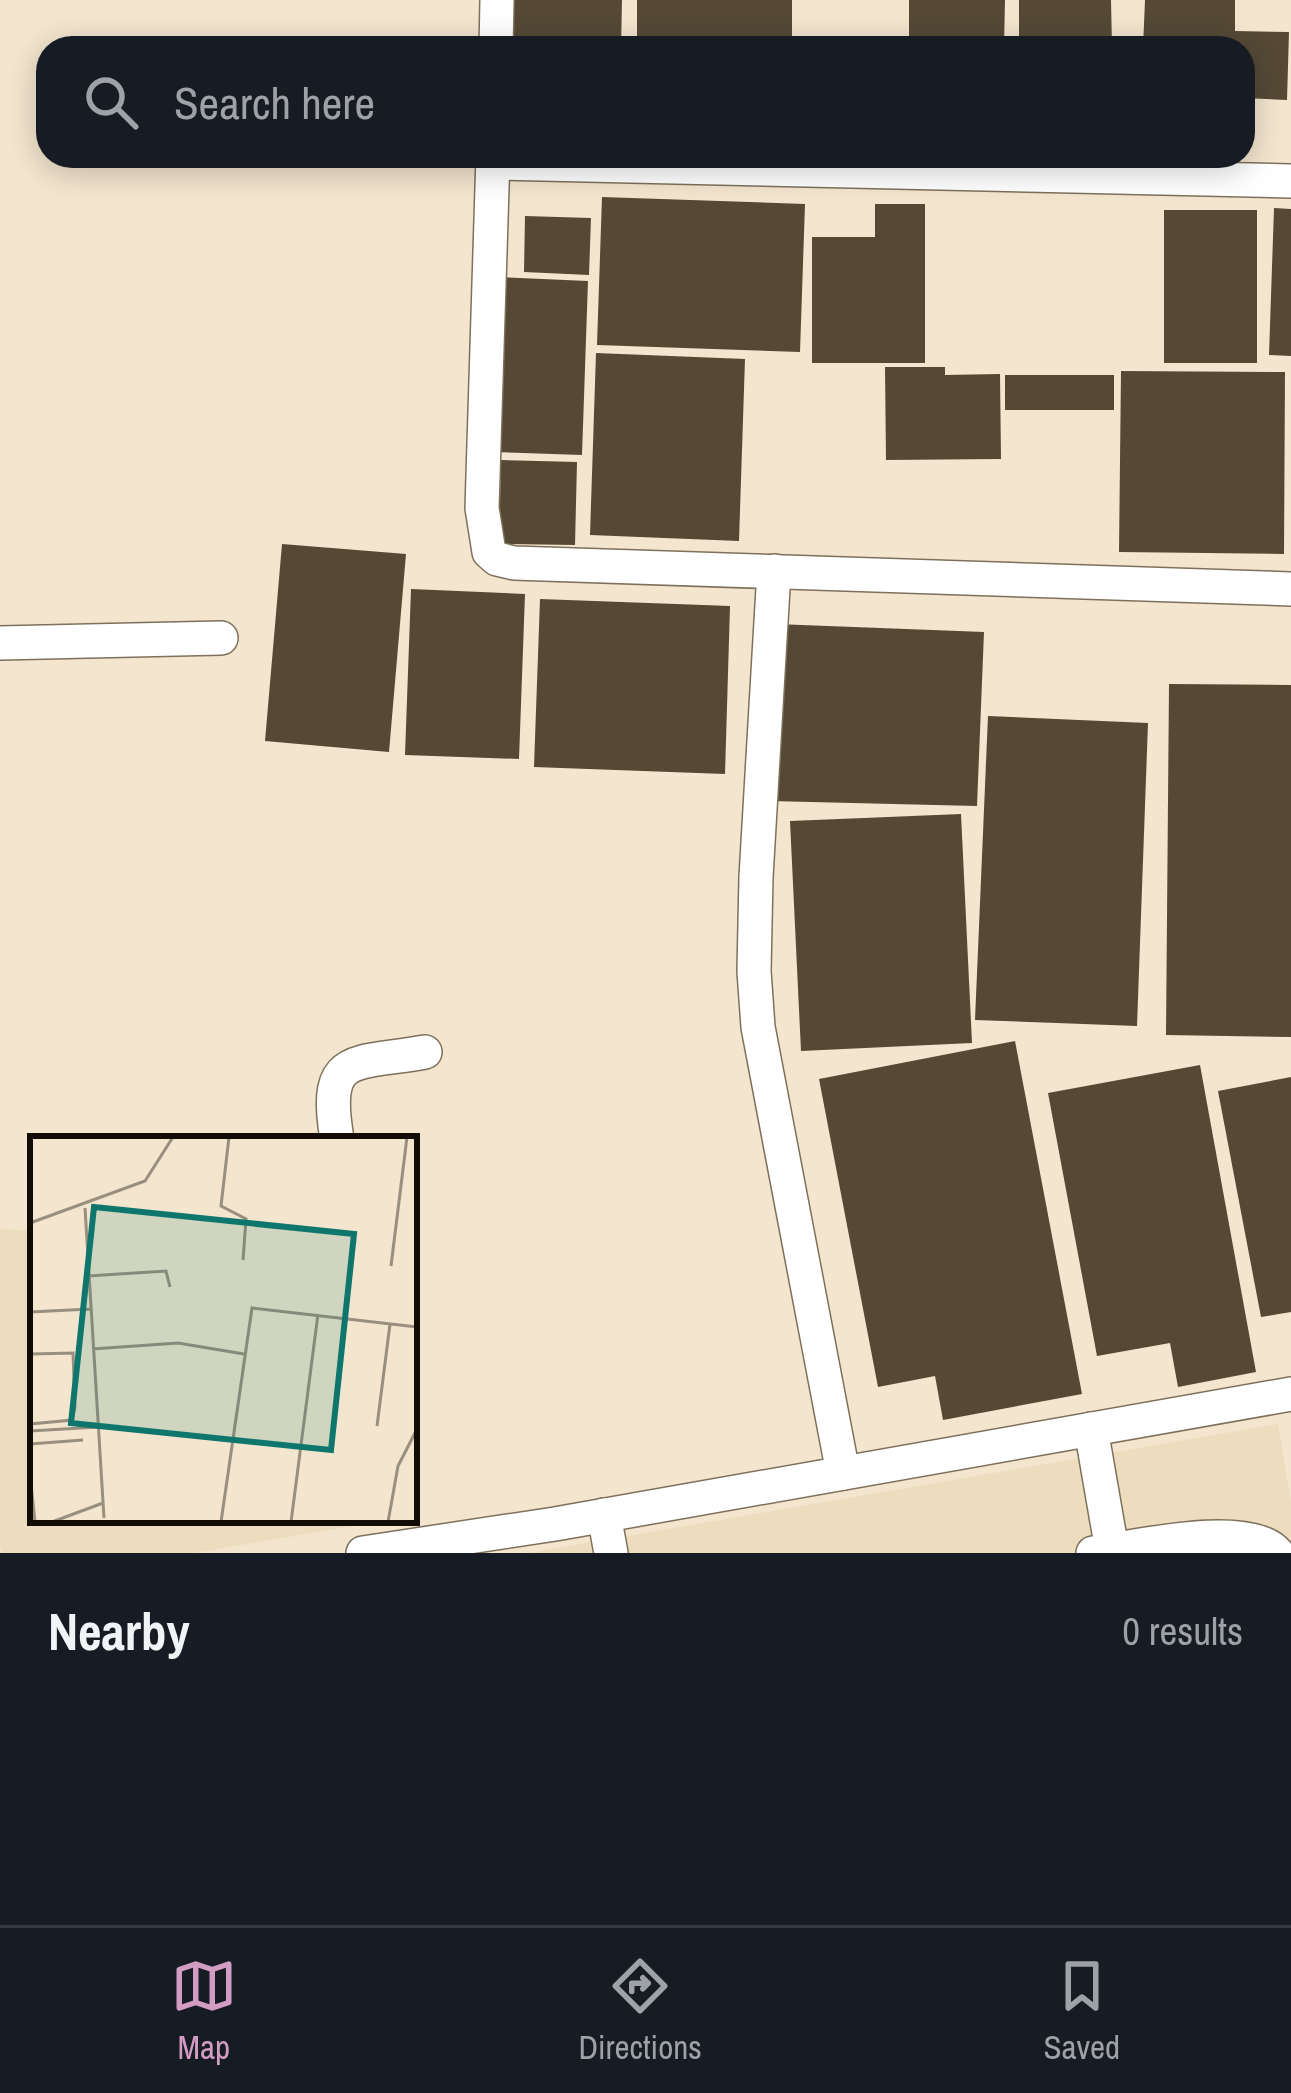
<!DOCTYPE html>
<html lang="en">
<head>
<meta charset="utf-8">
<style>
	:root { --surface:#171b24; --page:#242831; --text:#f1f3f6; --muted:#9ea1a6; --line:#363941; --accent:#d29cc3 }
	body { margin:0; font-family:"Archivo Narrow",sans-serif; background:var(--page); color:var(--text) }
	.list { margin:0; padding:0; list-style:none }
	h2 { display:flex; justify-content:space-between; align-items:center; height:156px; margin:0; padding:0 48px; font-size:51px }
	h2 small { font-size:39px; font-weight:400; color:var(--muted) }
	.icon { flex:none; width:66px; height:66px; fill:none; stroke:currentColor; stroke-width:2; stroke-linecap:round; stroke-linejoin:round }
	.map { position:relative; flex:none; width:1291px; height:1553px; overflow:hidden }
	.search { position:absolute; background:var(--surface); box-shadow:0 6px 30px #0003; left:36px; right:36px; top:36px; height:132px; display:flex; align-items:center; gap:30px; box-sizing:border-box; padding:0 42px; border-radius:36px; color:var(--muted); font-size:45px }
	.sheet { height:372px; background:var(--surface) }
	nav { display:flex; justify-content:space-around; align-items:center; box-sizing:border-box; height:168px; border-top:3px solid var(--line); background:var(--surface); font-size:33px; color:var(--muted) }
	nav a { display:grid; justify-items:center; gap:6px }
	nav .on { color:var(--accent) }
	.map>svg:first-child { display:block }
</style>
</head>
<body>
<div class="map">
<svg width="1291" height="1553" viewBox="0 0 1291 1553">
	<rect width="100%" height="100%" fill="#f3e5ce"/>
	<!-- built -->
	<g fill="#eedcbe">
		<path d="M0,1229L33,1231V1520H370L371,1523L194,1553H2L0,1548Z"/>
		<path d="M1278,1424L1291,1502V1553H528Z"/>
	</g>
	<!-- building -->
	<g fill="#554936">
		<path d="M509,0H622L621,48H508Z"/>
		<rect x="637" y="0" width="155" height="48"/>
		<path d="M909,0H1005L1004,48H909Z"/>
		<path d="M1019,0H1111L1112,48H1019Z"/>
		<path d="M1145,0H1235V31L1289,32L1287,100L1243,98V48H1143Z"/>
		<path d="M602,197L805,204L800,352L597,345Z"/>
		<path d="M875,204H925V363H812V237H875Z"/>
		<path d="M1274,208L1291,209V356L1269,355Z"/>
		<rect x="1164" y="210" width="93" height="153"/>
		<path d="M525,216L591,218L589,275L524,272Z"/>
		<path d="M499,277L588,281L582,455L493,452Z"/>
		<path d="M596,353L745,359L739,541L590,535Z"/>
		<path d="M885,367H945V375L1000,374L1001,459L886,460Z"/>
		<path d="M1121,371L1285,372L1284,554L1119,552Z"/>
		<rect x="1005" y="375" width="109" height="35"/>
		<path d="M501,460L577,462L575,545L499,544Z"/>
		<path d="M282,544L406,554L389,752L265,741Z"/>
		<path d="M411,589L525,594L519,759L405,755Z"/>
		<path d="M540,599L730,606L725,774L534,767Z"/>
		<path d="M776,624L984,632L977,806L769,801Z"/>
		<path d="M1169,684L1291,685V1037L1166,1035Z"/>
		<path d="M988,716L1148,723L1137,1026L975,1020Z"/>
		<path d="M961,814L972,1043L801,1051L790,821Z"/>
		<path d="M1015,1041L1082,1394L943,1420L935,1376L878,1387L819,1079Z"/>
		<path d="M1200,1065L1256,1372L1178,1387L1170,1343L1097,1356L1048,1093Z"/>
		<path d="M1291,1077V1312L1261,1317L1218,1091Z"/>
	</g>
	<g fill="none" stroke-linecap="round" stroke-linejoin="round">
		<defs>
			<g id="minor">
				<path d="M496,48L497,0"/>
				<path d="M493,156L482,508L489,552L497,559L514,563L1291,589"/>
				<path d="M493,163L1291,181"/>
				<path d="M774,571L756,877L754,971L758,1027L843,1473"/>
				<path d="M0,643L221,638"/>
				<path d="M337,1139C322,1051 354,1065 425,1052"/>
				<path d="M1091,1429L1112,1550"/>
				<path d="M604,1515L611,1553"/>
				<path d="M363,1553L555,1524L1291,1394"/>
				<path d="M1093,1553C1134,1547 1250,1520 1277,1553"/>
			</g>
		</defs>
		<!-- minor casing -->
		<use href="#minor" stroke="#7d715c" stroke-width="36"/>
		<!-- minor -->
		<use href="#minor" stroke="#fff" stroke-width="33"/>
	</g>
	<!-- overview -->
	<g transform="translate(30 1136)">
		<rect width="387" height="387" fill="#f3e5ce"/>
		<path fill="none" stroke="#998f7e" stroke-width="3" d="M199,1L191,70L216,83L213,124M55,72L74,382M0,87L115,45L143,1M361,130L377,1M58,140L136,135L140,151M0,176L60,173M62,213L148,207L214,218M0,218L43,217L45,271L42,284L0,288M347,290L360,188M0,295L68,291M0,308L53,304M0,338L5,386M22,386L73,367M191,386L222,172L387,191M261,386L288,178M358,386L368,330L387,293"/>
		<path fill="#0f766e" fill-opacity="0.15" stroke="#0f766e" stroke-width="6" d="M64,71L324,98L301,314L41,287Z"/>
		<rect width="387" height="387" fill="none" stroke="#110d06" stroke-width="6"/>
	</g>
</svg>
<div class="search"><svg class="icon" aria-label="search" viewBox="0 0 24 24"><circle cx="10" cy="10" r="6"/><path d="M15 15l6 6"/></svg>Search here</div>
</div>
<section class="sheet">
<h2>Nearby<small>0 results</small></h2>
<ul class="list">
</ul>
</section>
<nav>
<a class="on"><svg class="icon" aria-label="map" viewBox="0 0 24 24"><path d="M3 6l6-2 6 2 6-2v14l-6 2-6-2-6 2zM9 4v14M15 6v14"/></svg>Map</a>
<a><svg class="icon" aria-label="directions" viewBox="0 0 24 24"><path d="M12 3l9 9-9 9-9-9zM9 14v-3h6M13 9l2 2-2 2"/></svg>Directions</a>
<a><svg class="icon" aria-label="saved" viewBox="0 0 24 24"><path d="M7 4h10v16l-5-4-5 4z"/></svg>Saved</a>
</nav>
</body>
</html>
